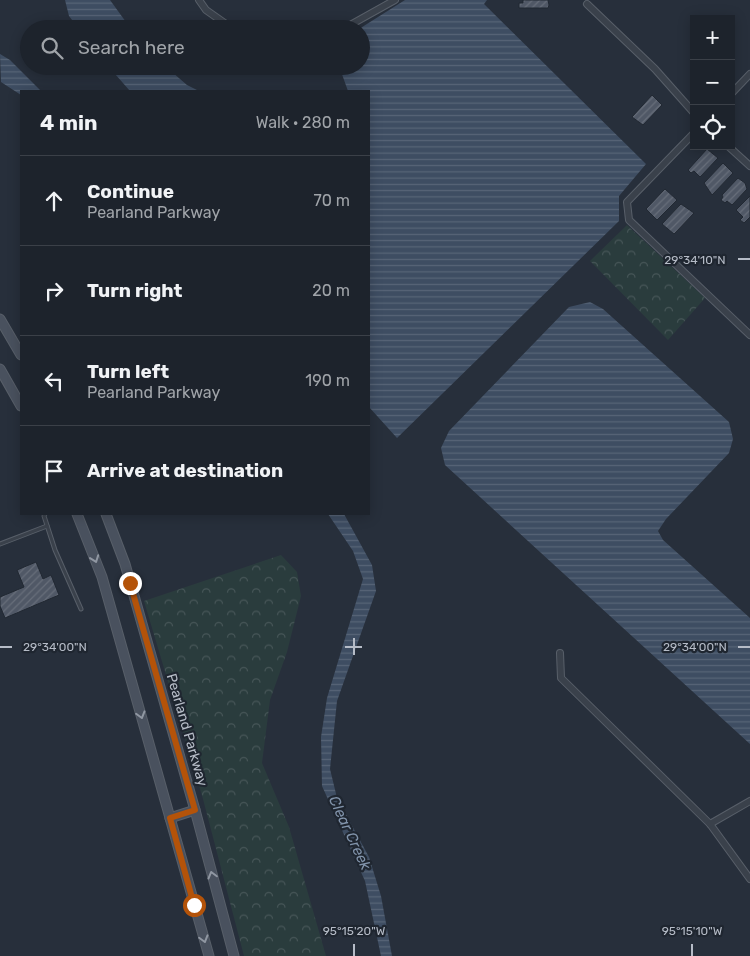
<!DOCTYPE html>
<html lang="en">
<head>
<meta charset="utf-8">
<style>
	:root { --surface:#1d232c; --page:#252b34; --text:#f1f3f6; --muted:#a0a4a9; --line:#3b4048 }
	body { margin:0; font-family:Rubik,sans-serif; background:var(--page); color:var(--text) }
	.controls { position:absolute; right:15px; top:15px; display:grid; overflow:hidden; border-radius:0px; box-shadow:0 2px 12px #0003 }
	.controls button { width:45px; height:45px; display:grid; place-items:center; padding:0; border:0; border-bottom:1px solid var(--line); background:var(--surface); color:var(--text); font:25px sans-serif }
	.stop { position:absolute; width:15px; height:15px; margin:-11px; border:4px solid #b45309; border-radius:50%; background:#fff }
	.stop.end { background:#b45309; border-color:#fff; box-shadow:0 1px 5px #0008 }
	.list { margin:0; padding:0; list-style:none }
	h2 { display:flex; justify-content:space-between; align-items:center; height:65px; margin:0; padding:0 20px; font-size:21px }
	h2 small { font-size:16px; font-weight:400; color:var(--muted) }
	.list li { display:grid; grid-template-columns:32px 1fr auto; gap:15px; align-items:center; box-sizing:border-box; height:90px; padding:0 20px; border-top:1px solid var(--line) }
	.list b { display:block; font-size:19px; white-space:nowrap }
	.list p { margin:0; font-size:16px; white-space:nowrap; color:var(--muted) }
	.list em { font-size:16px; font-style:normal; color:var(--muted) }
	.icon { flex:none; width:28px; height:28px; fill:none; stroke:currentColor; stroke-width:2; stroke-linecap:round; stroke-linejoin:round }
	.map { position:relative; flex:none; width:750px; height:956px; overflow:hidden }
	.search { position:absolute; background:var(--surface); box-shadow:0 2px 12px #0003; left:20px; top:20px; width:350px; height:55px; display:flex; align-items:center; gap:12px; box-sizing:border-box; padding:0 18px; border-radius:28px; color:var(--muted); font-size:19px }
	.panel { position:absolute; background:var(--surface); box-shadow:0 2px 12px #0003; left:20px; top:90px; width:350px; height:425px; border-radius:0px }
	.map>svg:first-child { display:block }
</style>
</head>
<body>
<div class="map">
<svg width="750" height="956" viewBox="0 0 750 956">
	<defs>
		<pattern id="forest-crowns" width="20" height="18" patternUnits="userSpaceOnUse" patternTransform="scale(1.25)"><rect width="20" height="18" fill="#2a3c3d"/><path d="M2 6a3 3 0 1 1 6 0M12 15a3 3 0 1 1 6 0" fill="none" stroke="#475658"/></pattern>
		<pattern id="water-rules" width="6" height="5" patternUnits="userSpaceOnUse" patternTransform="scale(1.25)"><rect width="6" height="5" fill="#3e4d62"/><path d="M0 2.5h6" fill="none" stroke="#586577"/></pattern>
		<pattern id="building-hatch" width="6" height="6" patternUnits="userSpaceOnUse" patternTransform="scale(1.25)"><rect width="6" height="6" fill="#505866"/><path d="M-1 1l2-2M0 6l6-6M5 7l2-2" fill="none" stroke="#676e7a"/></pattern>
	</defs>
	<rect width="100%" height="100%" fill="#272f3b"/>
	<!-- forest -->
	<g fill="url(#forest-crowns)">
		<path d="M627,225L705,298L668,340L590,261Z"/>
		<path d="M281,555L297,572L301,596L287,652L270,700L262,763L289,827L326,956H244L203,799L144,601Z"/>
	</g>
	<!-- water -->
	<g fill="url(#water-rules)">
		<path d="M65,0H110L131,29H79L69,16Z"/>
		<path d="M405,0H487L484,4L646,164L619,196V221L397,438L369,407V91H348L339,66H361V29H359Z"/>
		<path d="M0,54L10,60L41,91H21V95L1,82Z"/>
		<path d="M108,66H165L187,85L199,91H130Z"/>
		<path d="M590,302L603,309L729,422L733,439L729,453L666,519L658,531L663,540L750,618V744L445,465L441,448L449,431L569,307Z"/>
		<path d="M328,514H344L372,565L376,591L337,701L330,769L337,798L369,857L381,896L392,956H381L365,881L322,786L321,737L327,698L363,579L353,551Z"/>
	</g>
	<!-- building -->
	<g fill="url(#building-hatch)" stroke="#212832">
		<path d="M523,0H548L549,5L548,8H519V3H523Z"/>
		<path d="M652,95L662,105L643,125L632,117Z"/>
		<path d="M707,149L718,158L700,177L694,171L691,173L688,170Z"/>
		<path d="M723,163L733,173L712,195L704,183Z"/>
		<path d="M738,178L745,183L747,189L732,205L727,201L725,203L721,200L723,197L722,195Z"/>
		<path d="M665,189L677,200L657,220L646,209Z"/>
		<path d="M750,196V217L744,223L740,220L743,217L736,210Z"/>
		<path d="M681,204L694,213L674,234L662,224Z"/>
		<path d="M36,562L43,579L51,575L59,595L5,618L0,606V597L24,587L17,570Z"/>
	</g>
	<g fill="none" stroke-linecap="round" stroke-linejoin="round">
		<defs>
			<g id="lane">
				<path d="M45,514L44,516L55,550L81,609"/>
				<path d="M0,544L47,526"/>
			</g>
			<g id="street">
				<path d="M199,0L206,10L233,29"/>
				<path d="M587,4L655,69L694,113"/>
				<path d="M343,29L395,0"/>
				<path d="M731,94L750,74"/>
				<path d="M694,133L627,202L629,220L750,335"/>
				<path d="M728,146L750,166"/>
				<path d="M560,653L561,678L710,824L750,879"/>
				<path d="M710,824L750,801"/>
			</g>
			<g id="secondary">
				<path d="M0,319L21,355"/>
				<path d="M0,369L21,406"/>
				<path d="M77,514L102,577L209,956"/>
				<path d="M106,514L125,564L195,810L234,956"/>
				<path d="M170,818L195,810"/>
			</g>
		</defs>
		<!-- lane casing -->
		<use href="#lane" stroke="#585f69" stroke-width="5"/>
		<!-- street casing -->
		<use href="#street" stroke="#585f69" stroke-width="8"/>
		<!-- secondary casing -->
		<use href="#secondary" stroke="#585f69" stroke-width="11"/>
		<!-- lane -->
		<use href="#lane" stroke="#3a414b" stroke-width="3"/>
		<!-- street -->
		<use href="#street" stroke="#3a414b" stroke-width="6"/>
		<!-- secondary -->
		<use href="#secondary" stroke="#49515e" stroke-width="9"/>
	</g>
	<!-- one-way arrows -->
	<defs><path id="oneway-chevron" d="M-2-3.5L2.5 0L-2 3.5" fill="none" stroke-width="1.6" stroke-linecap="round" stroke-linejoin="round" transform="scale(1.25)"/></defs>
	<g stroke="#9097a2">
		<use href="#oneway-chevron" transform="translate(95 559) rotate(70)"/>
		<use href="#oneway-chevron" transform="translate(141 715) rotate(74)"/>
		<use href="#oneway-chevron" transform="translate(212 875) rotate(-105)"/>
		<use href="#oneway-chevron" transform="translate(204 939) rotate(74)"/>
	</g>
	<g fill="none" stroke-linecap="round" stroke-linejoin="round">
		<!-- route -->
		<path stroke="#b45309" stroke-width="6" d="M130,583L195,810L170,818L194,905"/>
	</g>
	<!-- ticks -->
	<path fill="none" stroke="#b6bcc7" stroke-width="2" d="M738,259H750M354,638V655M0,647H12M345,647H362M738,647H750M354,944V956M692,944V956"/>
	<g text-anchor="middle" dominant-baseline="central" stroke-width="4.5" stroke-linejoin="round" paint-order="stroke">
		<!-- street labels -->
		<g font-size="14" fill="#b6bcc7" stroke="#1f2630">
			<text transform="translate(187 730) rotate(74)">Pearland Parkway</text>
		</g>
		<!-- water labels -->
		<g font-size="15" font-style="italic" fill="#8193aa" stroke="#1f2630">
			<text transform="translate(350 833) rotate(65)">Clear Creek</text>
		</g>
	</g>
	<g font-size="12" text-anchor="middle" fill="#b6bcc7" stroke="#1f2630" stroke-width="4.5" stroke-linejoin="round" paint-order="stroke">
		<text x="695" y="264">29°34'10"N</text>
		<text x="55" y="651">29°34'00"N</text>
		<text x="695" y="651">29°34'00"N</text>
		<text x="354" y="935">95°15'20"W</text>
		<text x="692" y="935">95°15'10"W</text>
	</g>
</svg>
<div class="controls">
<button>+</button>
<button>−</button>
<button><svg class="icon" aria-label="locate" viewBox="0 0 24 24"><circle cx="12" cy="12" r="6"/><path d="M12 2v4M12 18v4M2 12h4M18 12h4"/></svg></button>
</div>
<div class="stop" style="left:194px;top:905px"></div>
<div class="stop end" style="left:130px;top:583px"></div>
<div class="search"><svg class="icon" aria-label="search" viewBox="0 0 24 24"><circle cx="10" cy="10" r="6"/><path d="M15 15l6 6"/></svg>Search here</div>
<section class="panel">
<h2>4 min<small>Walk · 280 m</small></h2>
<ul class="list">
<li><svg class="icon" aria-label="ahead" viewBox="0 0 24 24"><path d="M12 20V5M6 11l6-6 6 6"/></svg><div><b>Continue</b><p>Pearland Parkway</p></div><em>70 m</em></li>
<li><svg class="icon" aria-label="right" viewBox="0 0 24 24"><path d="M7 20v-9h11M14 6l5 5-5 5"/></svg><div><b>Turn right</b></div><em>20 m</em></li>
<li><svg class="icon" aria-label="left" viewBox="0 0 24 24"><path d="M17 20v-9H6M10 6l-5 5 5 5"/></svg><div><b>Turn left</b><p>Pearland Parkway</p></div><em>190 m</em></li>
<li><svg class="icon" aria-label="arrive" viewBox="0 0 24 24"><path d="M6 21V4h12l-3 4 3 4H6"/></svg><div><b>Arrive at destination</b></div></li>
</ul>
</section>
</div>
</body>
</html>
